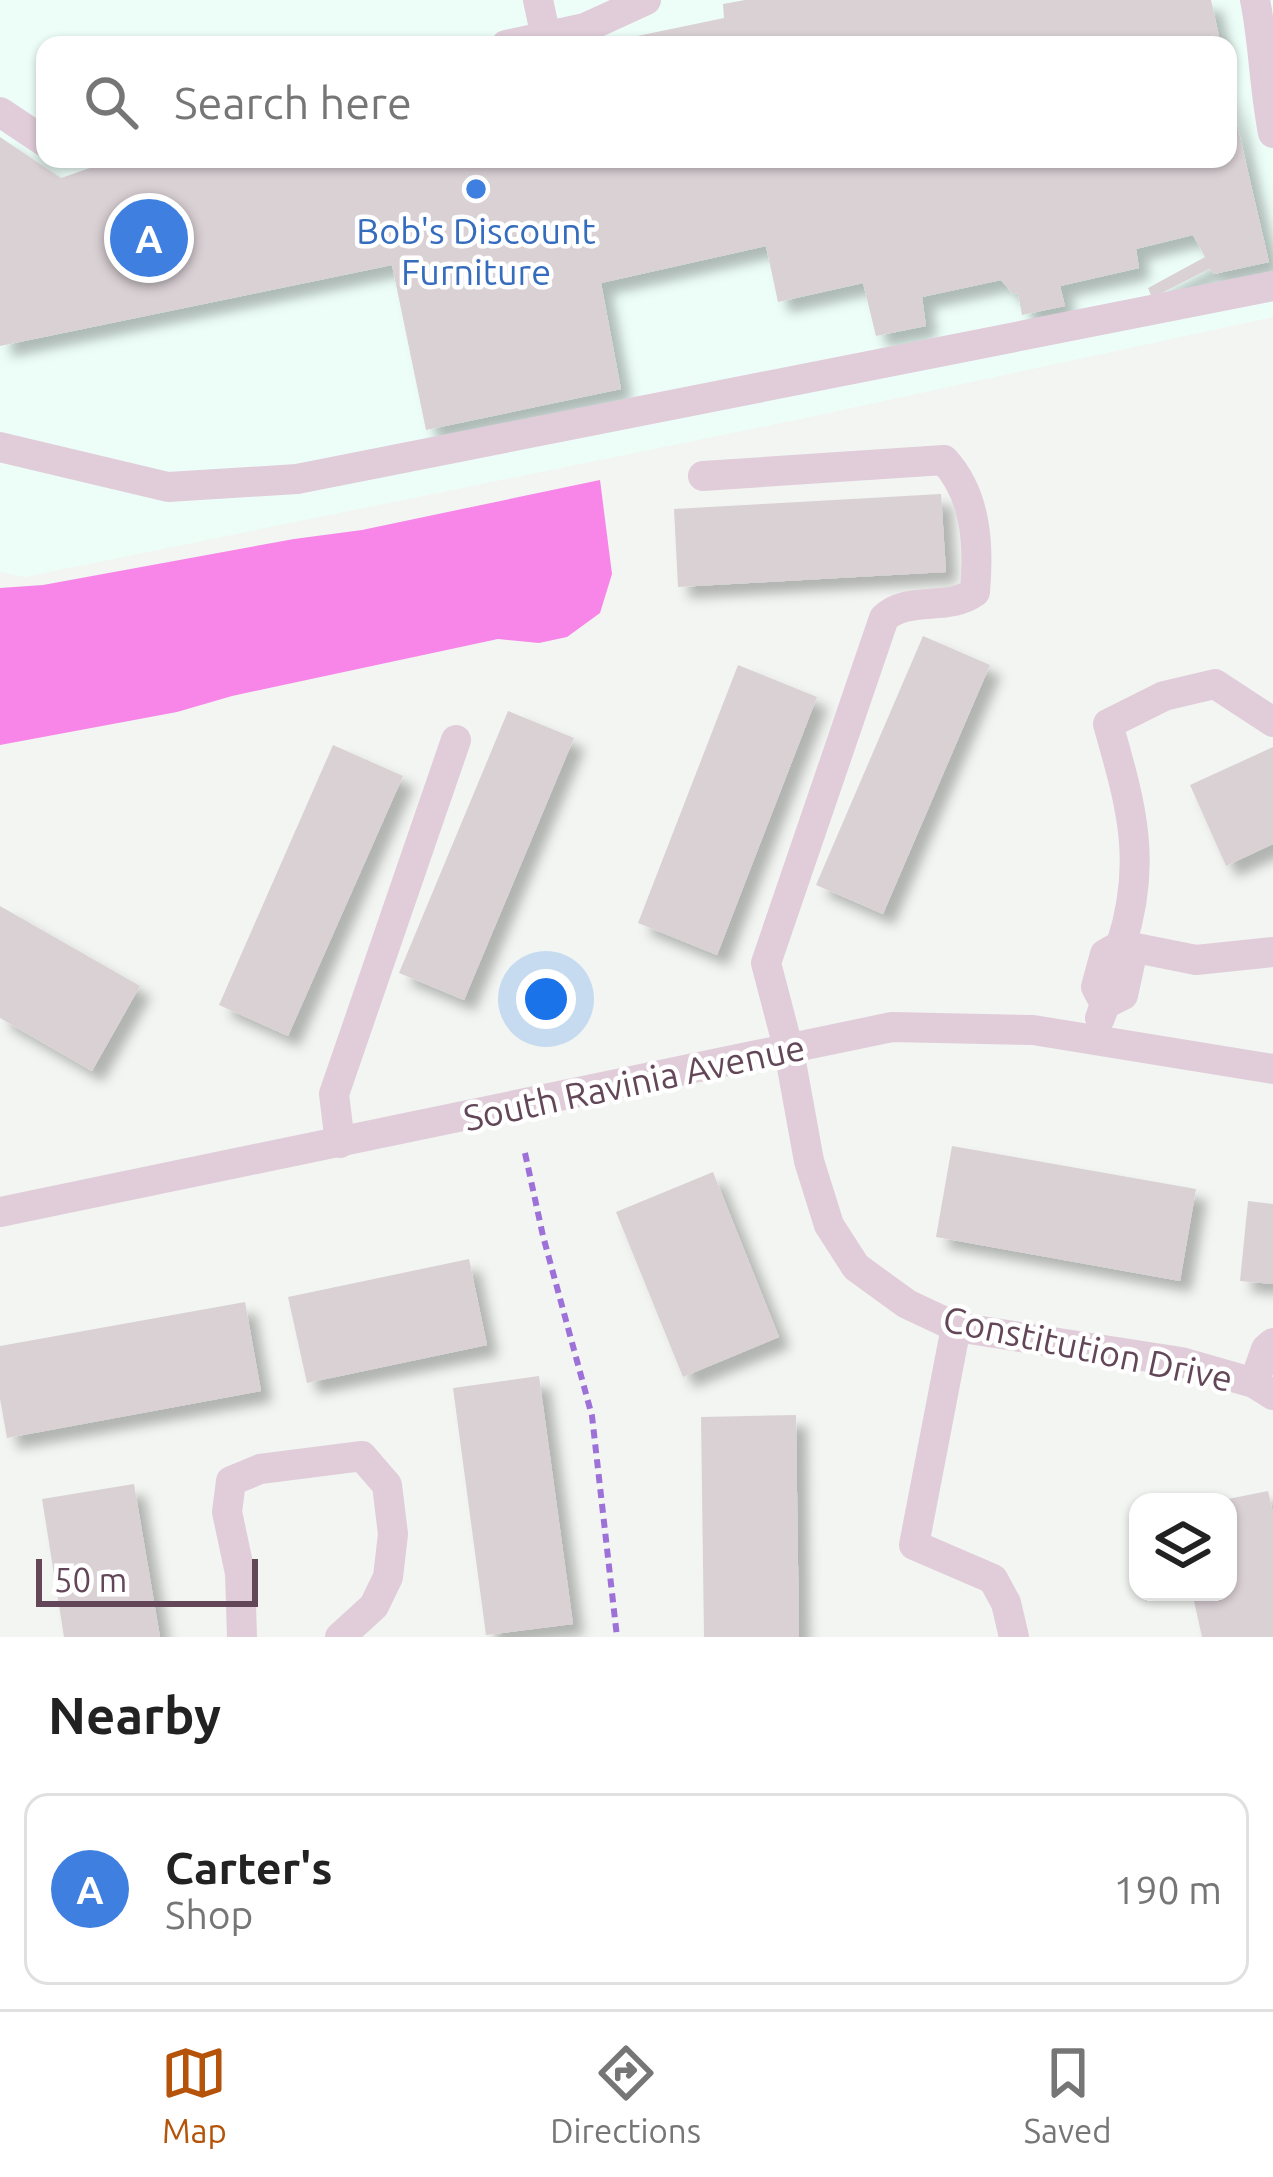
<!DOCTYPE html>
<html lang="en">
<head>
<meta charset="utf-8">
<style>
	:root { --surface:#fff; --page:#f2f2f2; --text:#222; --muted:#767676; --line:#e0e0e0; --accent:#b45309 }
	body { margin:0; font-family:Ubuntu,sans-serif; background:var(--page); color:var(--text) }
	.controls { position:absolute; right:36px; bottom:36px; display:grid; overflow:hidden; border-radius:24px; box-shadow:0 3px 9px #0004 }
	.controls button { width:108px; height:108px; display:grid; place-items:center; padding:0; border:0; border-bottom:3px solid var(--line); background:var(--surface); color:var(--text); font:60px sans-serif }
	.scale { position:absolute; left:36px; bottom:30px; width:222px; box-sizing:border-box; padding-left:12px; border:6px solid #634758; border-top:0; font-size:33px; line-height:42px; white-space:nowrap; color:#634758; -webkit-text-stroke:9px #fff; paint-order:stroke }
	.you { position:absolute; left:546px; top:999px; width:42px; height:42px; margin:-30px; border:9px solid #fff; border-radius:50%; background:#1a73e8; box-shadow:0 0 0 18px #1a73e833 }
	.badge { display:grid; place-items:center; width:78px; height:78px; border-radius:50%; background:var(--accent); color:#fff; font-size:39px; font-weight:700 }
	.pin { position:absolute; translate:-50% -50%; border:6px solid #fff; box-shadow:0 3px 12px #0006 }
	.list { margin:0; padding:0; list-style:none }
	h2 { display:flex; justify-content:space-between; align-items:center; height:156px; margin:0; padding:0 48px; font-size:51px }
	h2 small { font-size:39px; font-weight:400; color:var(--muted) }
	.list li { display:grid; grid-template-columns:78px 1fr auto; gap:36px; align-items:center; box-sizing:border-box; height:192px; margin:0 24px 24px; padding:0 24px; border:3px solid var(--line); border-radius:24px }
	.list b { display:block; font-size:45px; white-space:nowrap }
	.list p { margin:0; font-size:39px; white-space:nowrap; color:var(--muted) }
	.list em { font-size:39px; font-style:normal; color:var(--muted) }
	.icon { flex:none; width:66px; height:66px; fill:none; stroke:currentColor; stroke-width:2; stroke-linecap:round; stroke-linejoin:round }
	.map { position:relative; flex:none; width:1273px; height:1637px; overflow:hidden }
	.search { position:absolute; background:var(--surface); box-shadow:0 3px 9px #0004; left:36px; right:36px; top:36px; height:132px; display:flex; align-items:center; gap:30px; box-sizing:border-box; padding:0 42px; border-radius:24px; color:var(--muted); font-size:45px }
	.sheet { height:372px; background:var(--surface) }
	nav { display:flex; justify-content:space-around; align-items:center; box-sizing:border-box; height:168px; border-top:3px solid var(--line); background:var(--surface); font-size:33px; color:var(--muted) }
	nav a { display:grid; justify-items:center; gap:6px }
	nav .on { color:var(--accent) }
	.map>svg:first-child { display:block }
</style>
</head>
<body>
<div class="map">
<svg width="1273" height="1637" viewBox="0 0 1273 1637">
	<defs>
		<filter id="shadow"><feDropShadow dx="11" dy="11" stdDeviation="6" flood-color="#0004"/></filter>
	</defs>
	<rect width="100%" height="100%" fill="#f2f5f2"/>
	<!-- commercial -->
	<path fill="#edfef8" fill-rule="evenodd" d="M0,0H1273V317L791,421L25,577L0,572ZM45,45H1228V159H45Z"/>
	<!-- water -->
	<path fill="#f786e8" d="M600,480L612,574L600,613L567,637L539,643L498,639L232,696L177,712L0,745V588L43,585L294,539L362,530Z"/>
	<!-- building -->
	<g fill="#dad1d5" filter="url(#shadow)">
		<path d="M745,0H1211L1221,45H594L724,18L723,4Z"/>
		<path d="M1228,86L1269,262L1214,274L1209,269L1152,298L1148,288L1205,257L1193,235L1136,249L1139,268L1060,286L1065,306L1022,315L1018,293L1013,294L1001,280L922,297L926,326L876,336L863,283L778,302L766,246L601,283L621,389L426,430L392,265L0,346V137L61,178L116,159H1228Z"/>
		<path d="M941,494L946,572L678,587L674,509Z"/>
		<path d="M923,636L990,665L883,914L816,885Z"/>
		<path d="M738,665L817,697L717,955L638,923Z"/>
		<path d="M508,711L574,738L464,1000L399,973Z"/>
		<path d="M333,745L403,776L288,1036L219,1005Z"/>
		<path d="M1273,747V844L1226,866L1190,785Z"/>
		<path d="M0,906L140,986L92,1071L0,1018Z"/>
		<path d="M952,1146L1196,1189L1180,1281L936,1237Z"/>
		<path d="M713,1172L779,1337L683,1377L616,1212Z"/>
		<path d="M1248,1201L1273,1204V1284L1240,1281Z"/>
		<path d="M469,1259L487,1345L307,1383L288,1297Z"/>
		<path d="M245,1302L261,1391L7,1438L0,1399V1346Z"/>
		<path d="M539,1376L573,1624L486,1635L453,1388Z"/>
		<path d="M796,1415L799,1637H704L701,1417Z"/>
		<path d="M134,1484L160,1637H64L42,1499Z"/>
		<path d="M1268,1491L1273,1513V1637H1202L1192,1592H1228V1499Z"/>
	</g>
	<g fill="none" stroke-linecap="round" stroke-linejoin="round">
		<!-- path -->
		<path stroke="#9d71d8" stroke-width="6" stroke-dasharray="9 6" stroke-linecap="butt" d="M525,1153L543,1236L592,1416L617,1637"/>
		<!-- minor -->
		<g stroke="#e0cdd9" stroke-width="30">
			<path d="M538,0L546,37"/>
			<path d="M1255,0C1264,44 1264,88 1273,133"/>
			<path d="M506,45L585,28L646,0"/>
			<path d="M0,112L45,142"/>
			<path d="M0,447L168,487L297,479L1273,286"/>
			<path d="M703,476L944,460C977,496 979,546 975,592C948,612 908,595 884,618L766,963L789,1051L809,1161L829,1225L856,1267L907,1304L956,1327L1181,1362L1254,1383L1273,1395"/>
			<path d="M1105,1004L1123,995L1130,963L1121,945C1148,862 1131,805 1108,724L1164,696L1215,684L1273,722"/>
			<path d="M1100,1018L1105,1004L1096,987L1105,954L1121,945L1196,960L1273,952"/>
			<path d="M340,1143L334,1094L456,740"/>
			<path d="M0,1212L892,1027L1033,1030L1273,1069"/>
			<path d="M956,1327L914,1545L993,1579L1006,1603L1014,1637"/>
			<path d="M1254,1383L1266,1349L1273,1343"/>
			<path d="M242,1637L240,1573L227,1512L231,1481L260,1469L362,1456L387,1485L393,1534L388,1577L374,1606L340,1637"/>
		</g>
	</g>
	<!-- markers -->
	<circle fill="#3f7fe0" stroke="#fff" stroke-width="4.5" cx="476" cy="189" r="12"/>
	<g text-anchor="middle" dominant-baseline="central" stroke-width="9" stroke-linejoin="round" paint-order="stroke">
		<!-- shop labels -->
		<g font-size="36" fill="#366cbe" stroke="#fff">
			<text x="476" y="230">Bob's Discount<tspan x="476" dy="41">Furniture</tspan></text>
		</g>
		<!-- street labels -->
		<g font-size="36" fill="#634758" stroke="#fff">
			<text transform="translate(634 1082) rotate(-12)">South Ravinia Avenue</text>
			<text transform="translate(1088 1348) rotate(12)">Constitution Drive</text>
		</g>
	</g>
</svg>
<div class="controls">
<button><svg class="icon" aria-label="layers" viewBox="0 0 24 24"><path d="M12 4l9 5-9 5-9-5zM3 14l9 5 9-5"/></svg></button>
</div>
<div class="scale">50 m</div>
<div class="you"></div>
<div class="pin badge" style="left:149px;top:238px;background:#3f7fe0">A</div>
<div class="search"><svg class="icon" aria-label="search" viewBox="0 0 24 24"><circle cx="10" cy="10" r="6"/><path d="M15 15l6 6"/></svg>Search here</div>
</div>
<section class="sheet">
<h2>Nearby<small></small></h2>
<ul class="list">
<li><span class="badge" style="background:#3f7fe0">A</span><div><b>Carter's</b><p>Shop</p></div><em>190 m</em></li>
</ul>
</section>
<nav>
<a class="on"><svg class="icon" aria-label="map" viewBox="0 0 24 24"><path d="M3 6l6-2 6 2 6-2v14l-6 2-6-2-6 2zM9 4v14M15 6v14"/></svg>Map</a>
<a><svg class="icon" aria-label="directions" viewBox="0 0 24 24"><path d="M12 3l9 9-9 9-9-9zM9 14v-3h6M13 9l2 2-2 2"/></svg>Directions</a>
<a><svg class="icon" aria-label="saved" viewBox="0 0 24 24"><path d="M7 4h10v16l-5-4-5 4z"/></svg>Saved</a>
</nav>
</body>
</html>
